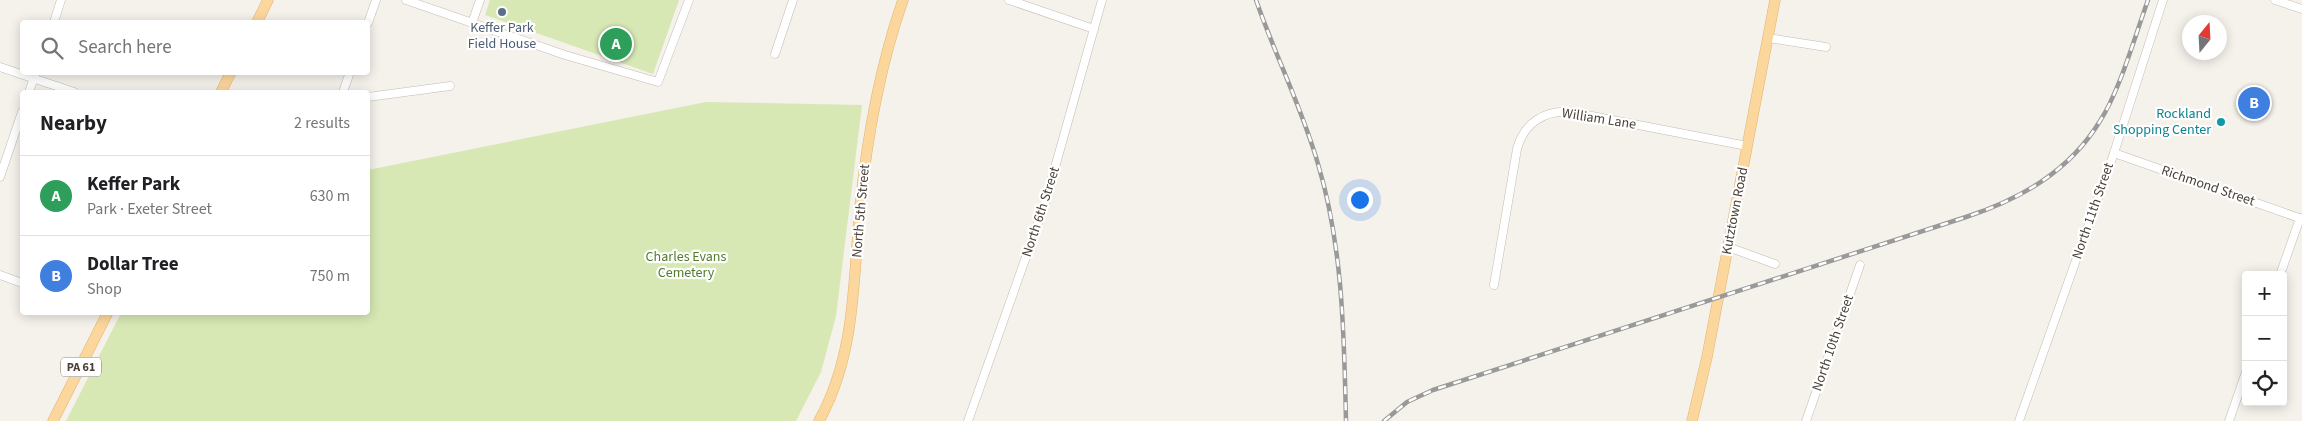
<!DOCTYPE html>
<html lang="en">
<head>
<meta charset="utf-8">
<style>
	:root { --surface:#fff; --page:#f6f6f6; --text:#202124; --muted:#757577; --line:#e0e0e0; --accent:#f62b22 }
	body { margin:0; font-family:"Source Sans 3",sans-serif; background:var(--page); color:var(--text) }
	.controls { position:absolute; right:15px; bottom:15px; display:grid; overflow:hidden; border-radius:5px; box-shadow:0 2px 12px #0003 }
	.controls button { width:45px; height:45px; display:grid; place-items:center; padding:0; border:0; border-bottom:1px solid var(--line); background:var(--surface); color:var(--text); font:25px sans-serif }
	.compass { position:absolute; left:2182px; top:15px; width:45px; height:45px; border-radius:50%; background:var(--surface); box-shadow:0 2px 12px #0003; rotate:18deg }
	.you { position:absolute; left:1359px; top:199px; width:18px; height:18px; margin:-12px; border:4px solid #fff; border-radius:50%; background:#1a73e8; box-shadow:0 0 0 8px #1a73e833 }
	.badge { display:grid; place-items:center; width:32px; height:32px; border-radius:50%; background:var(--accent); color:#fff; font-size:16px; font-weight:700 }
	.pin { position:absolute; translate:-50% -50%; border:2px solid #fff; box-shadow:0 1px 5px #0006 }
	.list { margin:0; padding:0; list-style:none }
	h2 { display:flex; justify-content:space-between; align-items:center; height:65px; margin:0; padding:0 20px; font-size:21px }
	h2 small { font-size:16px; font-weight:400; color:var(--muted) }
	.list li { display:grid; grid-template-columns:32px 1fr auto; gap:15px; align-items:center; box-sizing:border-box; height:80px; padding:0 20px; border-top:1px solid var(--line) }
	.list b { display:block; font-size:19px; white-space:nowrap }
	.list p { margin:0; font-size:16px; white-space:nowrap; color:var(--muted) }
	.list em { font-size:16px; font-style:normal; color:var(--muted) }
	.icon { flex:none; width:28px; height:28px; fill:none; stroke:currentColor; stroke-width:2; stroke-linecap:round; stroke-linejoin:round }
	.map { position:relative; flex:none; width:2302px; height:421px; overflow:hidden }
	.search { position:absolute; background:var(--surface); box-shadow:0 2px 12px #0003; left:20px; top:20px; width:350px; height:55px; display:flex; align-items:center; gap:12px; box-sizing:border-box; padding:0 18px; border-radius:5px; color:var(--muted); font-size:19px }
	.panel { position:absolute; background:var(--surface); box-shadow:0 2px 12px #0003; left:20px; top:90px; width:350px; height:225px; border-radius:5px }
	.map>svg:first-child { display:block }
</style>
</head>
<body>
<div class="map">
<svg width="2302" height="421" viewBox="0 0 2302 421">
	<rect width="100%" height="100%" fill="#f5f1eb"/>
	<!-- green -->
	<g fill="#d7e8b5">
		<path d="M490,0H679L653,74L485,15Z"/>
		<path d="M706,102L862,105L836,316L821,372L796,421H66L121,313L368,312V170Z"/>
	</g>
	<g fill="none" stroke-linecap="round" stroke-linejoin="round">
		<defs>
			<g id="minor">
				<path d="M406,0L565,55L658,82L689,0"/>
				<path d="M1009,0L1094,29"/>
				<path d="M2275,0L2302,9"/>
				<path d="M54,22L61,0"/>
				<path d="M368,23L376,0"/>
				<path d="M472,23L480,0"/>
				<path d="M1768,38L1826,47"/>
				<path d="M775,54L793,0"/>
				<path d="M0,67L74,92"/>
				<path d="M29,92L36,72"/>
				<path d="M343,92L350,72"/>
				<path d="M368,97L450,86"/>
				<path d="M2114,153L2302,219"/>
				<path d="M0,177L22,112"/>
				<path d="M1728,247L1775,264"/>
				<path d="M0,275L22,283"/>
				<path d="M2280,275L2300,218"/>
				<path d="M1494,285L1517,149C1524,123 1544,110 1571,112L1747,146"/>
				<path d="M968,421L1045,203L1102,0"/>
				<path d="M1806,421L1860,265"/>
				<path d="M2019,421L2114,153L2163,0"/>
				<path d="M2229,421L2246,372"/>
			</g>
			<g id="major">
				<path d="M257,22L268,0"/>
				<path d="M221,92L231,72"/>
				<path d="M53,421L108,312"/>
				<path d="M819,421C856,354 853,281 860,207C867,138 880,66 903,0"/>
				<path d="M1692,421L1707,357L1775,0"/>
			</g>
		</defs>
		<!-- minor casing -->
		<use href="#minor" stroke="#c4bbb1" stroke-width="9"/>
		<!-- major casing -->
		<use href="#major" stroke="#e3b36c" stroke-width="11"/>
		<!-- minor -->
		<use href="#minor" stroke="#fff" stroke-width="8"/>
		<!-- major -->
		<use href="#major" stroke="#fcd79d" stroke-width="10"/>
		<defs>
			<g id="rail">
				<path d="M1256,0C1275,55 1302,108 1318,164C1343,247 1344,335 1346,421"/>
				<path d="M1384,421L1407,402L1433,390L1966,217C2020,199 2069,172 2100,121C2120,90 2135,36 2148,0"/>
			</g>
		</defs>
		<!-- rail casing -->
		<use href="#rail" stroke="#999" stroke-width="4.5"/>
		<!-- rail -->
		<use href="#rail" stroke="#fff" stroke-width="2.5" stroke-dasharray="8" stroke-linecap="butt"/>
	</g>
	<!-- markers -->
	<circle fill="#5c6f8a" stroke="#fff" stroke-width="2" cx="502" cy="12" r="5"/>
	<circle fill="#0f9aa8" stroke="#fff" stroke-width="2" cx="2221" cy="122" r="5"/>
	<g text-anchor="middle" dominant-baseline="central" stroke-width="4.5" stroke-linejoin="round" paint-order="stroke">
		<!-- shield labels -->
		<rect fill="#fff" stroke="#807b74" stroke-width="1" x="61" y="357.5" width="40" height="19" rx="4"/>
		<g font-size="12" font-weight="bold" fill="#4a4239">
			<text x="81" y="367">PA 61</text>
		</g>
		<!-- service labels -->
		<g font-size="14" fill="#4e5e75" stroke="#fff">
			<text x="502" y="28">Keffer Park<tspan x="502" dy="16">Field House</tspan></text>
		</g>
		<!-- culture labels -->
		<g font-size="14" fill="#0d838f" stroke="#fff" text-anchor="end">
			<text x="2211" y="114">Rockland<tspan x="2211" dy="16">Shopping Center</tspan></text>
		</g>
		<!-- street labels -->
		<g font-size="14" fill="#4a4239" stroke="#fff">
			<text transform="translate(1599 119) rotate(9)">William Lane</text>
			<text transform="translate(2208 186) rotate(19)">Richmond Street</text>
			<text transform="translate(861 211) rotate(-85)">North 5th Street</text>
			<text transform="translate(1735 211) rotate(-79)">Kutztown Road</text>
			<text transform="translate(2093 211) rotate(-71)">North 11th Street</text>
			<text transform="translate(1041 212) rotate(-72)">North 6th Street</text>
			<text transform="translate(1833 343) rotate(-71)">North 10th Street</text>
		</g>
		<!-- park labels -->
		<g font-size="14" fill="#537c2c" stroke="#fff">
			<text x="686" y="257">Charles Evans<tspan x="686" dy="16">Cemetery</tspan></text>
		</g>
	</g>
</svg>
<div class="controls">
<button>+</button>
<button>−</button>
<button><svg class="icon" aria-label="locate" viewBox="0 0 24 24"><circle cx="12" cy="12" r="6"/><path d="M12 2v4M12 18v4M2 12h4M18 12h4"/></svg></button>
</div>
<svg class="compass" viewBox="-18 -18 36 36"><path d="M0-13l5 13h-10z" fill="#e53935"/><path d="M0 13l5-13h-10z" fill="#757577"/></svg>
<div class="you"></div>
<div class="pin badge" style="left:616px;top:44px;background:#2e9e5b">A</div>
<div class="pin badge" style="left:2254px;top:103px;background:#3f7fe0">B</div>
<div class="search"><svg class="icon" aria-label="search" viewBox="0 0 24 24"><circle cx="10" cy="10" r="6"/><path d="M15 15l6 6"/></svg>Search here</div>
<section class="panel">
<h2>Nearby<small>2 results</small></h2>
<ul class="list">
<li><span class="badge" style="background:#2e9e5b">A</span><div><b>Keffer Park</b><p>Park · Exeter Street</p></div><em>630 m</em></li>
<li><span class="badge" style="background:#3f7fe0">B</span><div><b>Dollar Tree</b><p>Shop</p></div><em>750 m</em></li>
</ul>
</section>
</div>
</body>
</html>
